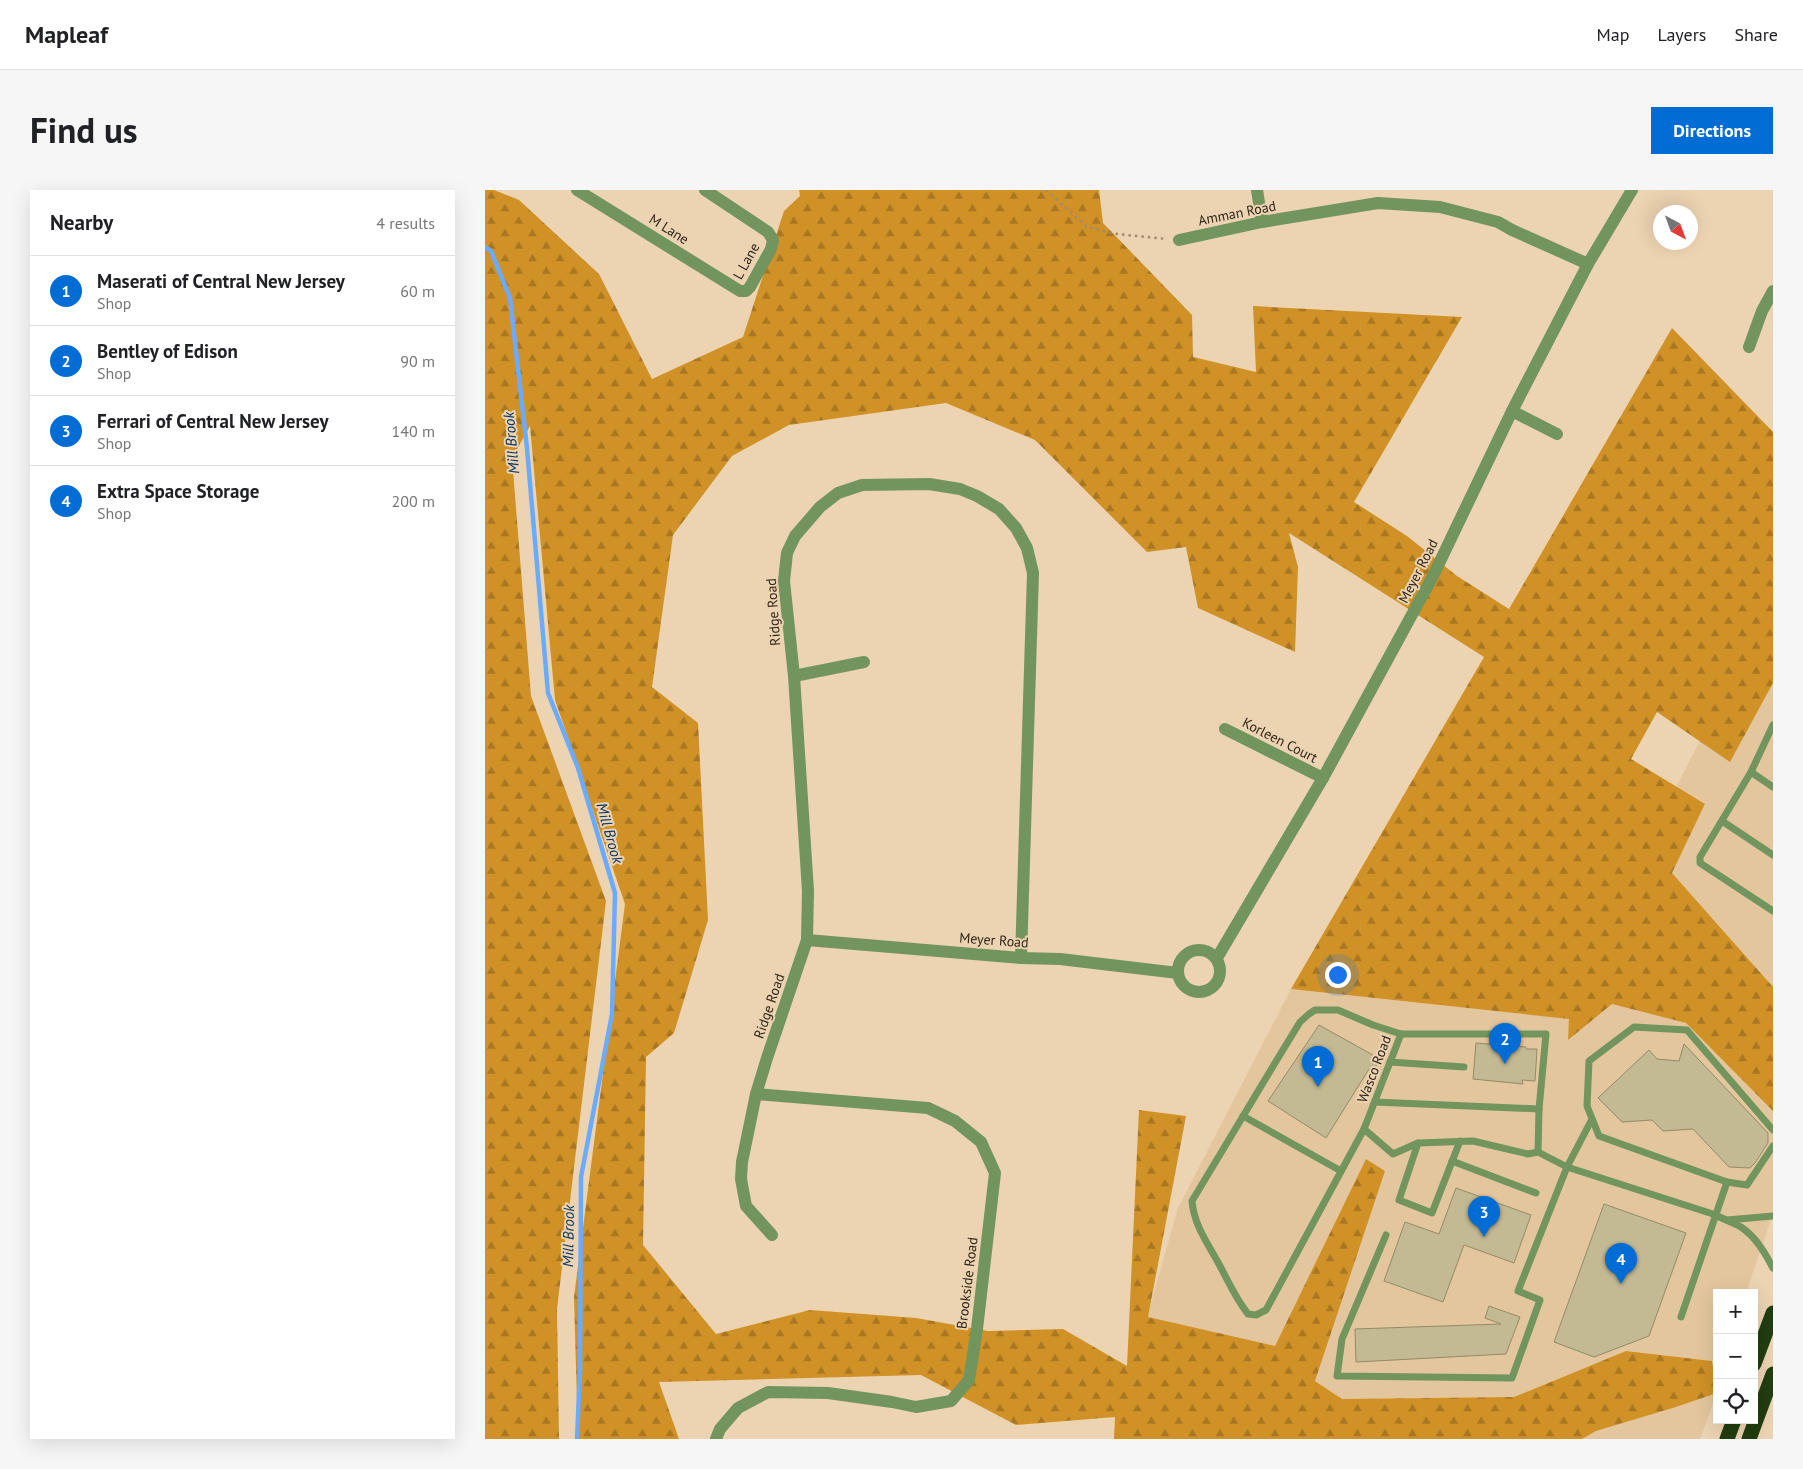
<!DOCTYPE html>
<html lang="en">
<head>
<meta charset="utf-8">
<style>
	:root { --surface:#fff; --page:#f6f6f6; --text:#202124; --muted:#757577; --line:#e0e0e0; --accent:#006cd4 }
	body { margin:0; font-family:"PT Sans",sans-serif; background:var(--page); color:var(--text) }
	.controls { position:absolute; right:15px; bottom:15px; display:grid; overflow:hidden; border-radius:0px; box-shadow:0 5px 20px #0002 }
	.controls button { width:45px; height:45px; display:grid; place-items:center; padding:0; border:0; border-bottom:1px solid var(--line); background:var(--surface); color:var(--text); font:25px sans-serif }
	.compass { position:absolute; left:1168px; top:15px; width:45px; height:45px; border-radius:50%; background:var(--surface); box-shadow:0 5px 20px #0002; rotate:139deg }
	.you { position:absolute; left:852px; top:784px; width:18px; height:18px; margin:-12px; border:4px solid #fff; border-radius:50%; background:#1a73e8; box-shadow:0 0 0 8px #1a73e833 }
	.badge { display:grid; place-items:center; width:32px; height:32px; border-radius:50%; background:var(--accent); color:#fff; font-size:16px; font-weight:700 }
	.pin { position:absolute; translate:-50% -41px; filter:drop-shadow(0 1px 2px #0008) }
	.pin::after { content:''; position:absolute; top:26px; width:18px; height:15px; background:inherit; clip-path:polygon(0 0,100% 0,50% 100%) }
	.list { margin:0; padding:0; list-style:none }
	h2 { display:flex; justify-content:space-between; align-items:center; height:65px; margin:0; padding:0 20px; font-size:21px }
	h2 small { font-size:16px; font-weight:400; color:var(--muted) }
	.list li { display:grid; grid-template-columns:32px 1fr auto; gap:15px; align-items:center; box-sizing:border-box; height:70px; padding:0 20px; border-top:1px solid var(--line) }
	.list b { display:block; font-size:19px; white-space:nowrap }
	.list p { margin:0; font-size:16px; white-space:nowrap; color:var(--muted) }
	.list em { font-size:16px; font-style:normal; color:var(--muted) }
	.icon { flex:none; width:28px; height:28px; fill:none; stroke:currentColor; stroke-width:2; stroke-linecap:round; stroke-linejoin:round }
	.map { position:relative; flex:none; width:1288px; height:1249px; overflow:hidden; border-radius:0px }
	header { display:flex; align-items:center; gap:30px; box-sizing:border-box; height:70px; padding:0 25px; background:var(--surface); border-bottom:1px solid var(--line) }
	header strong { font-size:24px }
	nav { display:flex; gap:28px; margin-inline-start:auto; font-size:18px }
	.intro { display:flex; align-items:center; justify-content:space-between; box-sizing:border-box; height:120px; padding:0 30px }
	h1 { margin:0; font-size:35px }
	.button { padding:12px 22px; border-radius:0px; background:var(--accent); color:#fff; font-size:18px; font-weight:700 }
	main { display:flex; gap:30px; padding:0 30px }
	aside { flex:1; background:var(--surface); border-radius:0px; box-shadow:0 5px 20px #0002 }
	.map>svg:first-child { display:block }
</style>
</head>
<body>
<header>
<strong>Mapleaf</strong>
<nav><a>Map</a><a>Layers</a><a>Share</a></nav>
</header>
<div class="intro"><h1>Find us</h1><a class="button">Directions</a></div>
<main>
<aside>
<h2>Nearby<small>4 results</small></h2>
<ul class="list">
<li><span class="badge">1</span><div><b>Maserati of Central New Jersey</b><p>Shop</p></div><em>60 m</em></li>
<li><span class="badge">2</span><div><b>Bentley of Edison</b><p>Shop</p></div><em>90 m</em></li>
<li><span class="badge">3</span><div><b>Ferrari of Central New Jersey</b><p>Shop</p></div><em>140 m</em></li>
<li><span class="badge">4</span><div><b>Extra Space Storage</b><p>Shop</p></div><em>200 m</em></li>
</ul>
</aside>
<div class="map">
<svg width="1288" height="1249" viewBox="0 0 1288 1249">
	<defs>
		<pattern id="forest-firs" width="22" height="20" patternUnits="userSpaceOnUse" patternTransform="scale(1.25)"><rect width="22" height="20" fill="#d09127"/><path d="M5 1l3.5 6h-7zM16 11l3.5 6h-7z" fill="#a97621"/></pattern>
	</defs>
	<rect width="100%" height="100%" fill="#ecd3b1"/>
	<!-- built -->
	<g fill="#e3c69d">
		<path d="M1288,493V797L1187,683L1220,615L1191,597L1215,551L1245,571Z"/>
		<path d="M806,799L1085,829L1083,849L1127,814L1201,833L1288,921V1023L1261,1103H1232V1166L1227,1171L1141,1161L1029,1207L857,1209L830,1191L900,981L881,969L790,1156L662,1127L693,1018Z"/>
		<path d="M1232,1203L1215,1249H1097L1111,1241L1191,1217Z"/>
	</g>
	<!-- forest -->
	<path fill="url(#forest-firs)" d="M0,0H9L34,10L114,84L167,189L258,147L299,21L315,6L314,0H614L618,33L707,125L708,167L771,182L768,116L977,127L869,312L922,346L972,386L1024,419L1187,138L1288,242V493L1245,572L1172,522L1146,569L1220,614L1187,683L1288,797V921L1201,833L1127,814L1083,850L1084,829L806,799L999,467L804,343L813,377L810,462L713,418L701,357L662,362L550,250L461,213L304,235L247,266L188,345L167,497L213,533L223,730L189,843L161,867L158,1055L231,1144L325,1120L431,1128L503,1141L578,1139L642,1176L654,920L701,926L663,1127L790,1156L881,969L900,981L830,1191L857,1209L1029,1207L1141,1161L1227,1171L1232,1203L1191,1217L1111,1241L1097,1249H629L630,1227L531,1235L436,1185L174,1192L194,1249H93L89,1107L140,714L70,510L45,236L27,268L46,506L121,711L72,1119L74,1249H0Z"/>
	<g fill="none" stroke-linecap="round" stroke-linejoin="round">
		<!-- stream -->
		<path stroke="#6babfd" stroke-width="4.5" d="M0,57L6,61L25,108L42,258L63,503L93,578L130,703L127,824L96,987L95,1181L92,1249"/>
	</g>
	<!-- building -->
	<g fill="#c3b993" stroke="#948b66">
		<path d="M834,835L895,869L887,883L884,879L841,948L783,911Z"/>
		<path d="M991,853L1041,857V859H1052L1050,891L1037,890L1038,894L988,889Z"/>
		<path d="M1199,854L1283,943V953L1270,973L1265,978L1244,977L1208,939L1178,941L1167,930L1137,932L1113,908L1164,860L1172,869L1194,871Z"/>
		<path d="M971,998L1046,1025L1029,1073L979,1055L958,1112L899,1091L920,1032L954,1044Z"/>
		<path d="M1119,1014L1201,1043L1164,1146L1109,1167L1069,1152Z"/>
		<path d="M1004,1116L1035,1127L1021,1164L871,1172L870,1139L1016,1134L1000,1128Z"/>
	</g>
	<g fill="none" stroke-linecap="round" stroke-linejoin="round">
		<!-- path -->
		<path stroke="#9e8c72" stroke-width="2.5" stroke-dasharray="2.5 4" stroke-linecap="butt" d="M561,0L602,37L632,44L682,49"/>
		<!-- lane -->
		<g stroke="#72955e" stroke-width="7">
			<path d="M1288,535L1266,582L1288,597"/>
			<path d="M1266,582L1215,667V673L1288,721"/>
			<path d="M1237,631L1288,665"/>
			<path d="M905,872L979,877"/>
			<path d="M890,912L1054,919"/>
			<path d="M758,926L856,981"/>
			<path d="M879,939L781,1120L771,1125L763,1124C751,1109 744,1093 735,1076C724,1055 709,1036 707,1011L790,873L815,832L824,824L830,820H853L888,835L916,844"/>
			<path d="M1288,940L1202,840L1149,837L1104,871L1102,916L1114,946L1242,992L1262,995L1288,956"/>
			<path d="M933,953L914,1010L947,1023L975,951"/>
			<path d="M1053,962L1054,919L1061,844H916L879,939L908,964L933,953L988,951L1043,964L1053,962L1082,977L1231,1025C1239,1030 1248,1032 1256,1037C1271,1047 1280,1063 1288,1078"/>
			<path d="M967,971L1051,1003"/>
			<path d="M1242,1030L1288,1026"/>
			<path d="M901,1045L857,1149L852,1186L1027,1188L1055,1110L1033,1101L1082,977L1107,929"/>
			<path d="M1196,1127L1242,992"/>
		</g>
		<!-- street -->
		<g stroke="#72955e" stroke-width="12">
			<path d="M92,0L255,101H261L265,97L286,59L288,50L283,42L220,0"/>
			<path d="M772,0L777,32"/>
			<path d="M694,50L777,32L893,13L955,17L1013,32L1027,40L1103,74"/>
			<path d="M1264,157L1277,121L1288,101"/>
			<path d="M1027,221L1072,244"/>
			<path d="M309,486L379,472"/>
			<path d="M740,539L838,588"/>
			<path d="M322,750L536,768L575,769L693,783"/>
			<circle cx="714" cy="781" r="21"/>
			<path d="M732,768L838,588L948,386L1027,221L1103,74L1147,0"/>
			<path d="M287,1045L261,1016L256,989L257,972L271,904L282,868L322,750L323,701L309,486L299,391L302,363L310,346L335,317L353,303L377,295L444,294L475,299L492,306L514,319L531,338L542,358L548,383L536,768"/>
			<path d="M231,1249L235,1239L253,1218L283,1202L343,1203L407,1212L431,1217L466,1211L484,1190L492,1139L510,983L496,952L470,931L443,918L271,904"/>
		</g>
		<!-- highway -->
		<g stroke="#223d0f" stroke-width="15">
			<path d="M1269,1174L1288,1123"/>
			<path d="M1242,1249L1249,1230"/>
			<path d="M1264,1249L1288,1184"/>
		</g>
	</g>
	<g text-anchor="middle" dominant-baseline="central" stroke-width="4" stroke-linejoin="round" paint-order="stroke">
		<!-- street labels -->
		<g font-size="14" fill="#2f2518" stroke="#ecd3b1">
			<text transform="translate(752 23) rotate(-11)">Amman Road</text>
			<text transform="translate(184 39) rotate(32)">M Lane</text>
			<text transform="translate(261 71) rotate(-61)">L Lane</text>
			<text transform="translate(933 381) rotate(-63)">Meyer Road</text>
			<text transform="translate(288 422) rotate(-94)">Ridge Road</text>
			<text transform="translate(795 550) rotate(27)">Korleen Court</text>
			<text transform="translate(509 750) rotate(4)">Meyer Road</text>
			<text transform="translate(284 816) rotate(-71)">Ridge Road</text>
			<text transform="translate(889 879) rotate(-69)">Wasco Road</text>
			<text transform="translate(482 1093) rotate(-83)">Brookside Road</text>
		</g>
		<!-- water labels -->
		<g font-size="15" font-style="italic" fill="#093668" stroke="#ecd3b1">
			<text transform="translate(26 253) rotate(-95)">Mill Brook</text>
			<text transform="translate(125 643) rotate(74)">Mill Brook</text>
			<text transform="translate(83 1046) rotate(-89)">Mill Brook</text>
		</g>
	</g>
</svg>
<div class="controls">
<button>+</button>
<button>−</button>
<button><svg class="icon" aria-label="locate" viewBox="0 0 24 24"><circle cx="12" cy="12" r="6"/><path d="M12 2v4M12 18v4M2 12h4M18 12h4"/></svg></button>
</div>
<svg class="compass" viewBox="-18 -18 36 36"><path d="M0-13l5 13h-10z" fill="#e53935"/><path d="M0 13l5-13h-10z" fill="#757577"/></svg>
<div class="you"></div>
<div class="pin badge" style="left:833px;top:897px">1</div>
<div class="pin badge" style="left:1020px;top:874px">2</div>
<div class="pin badge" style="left:999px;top:1047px">3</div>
<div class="pin badge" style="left:1136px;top:1094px">4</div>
</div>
</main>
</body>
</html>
